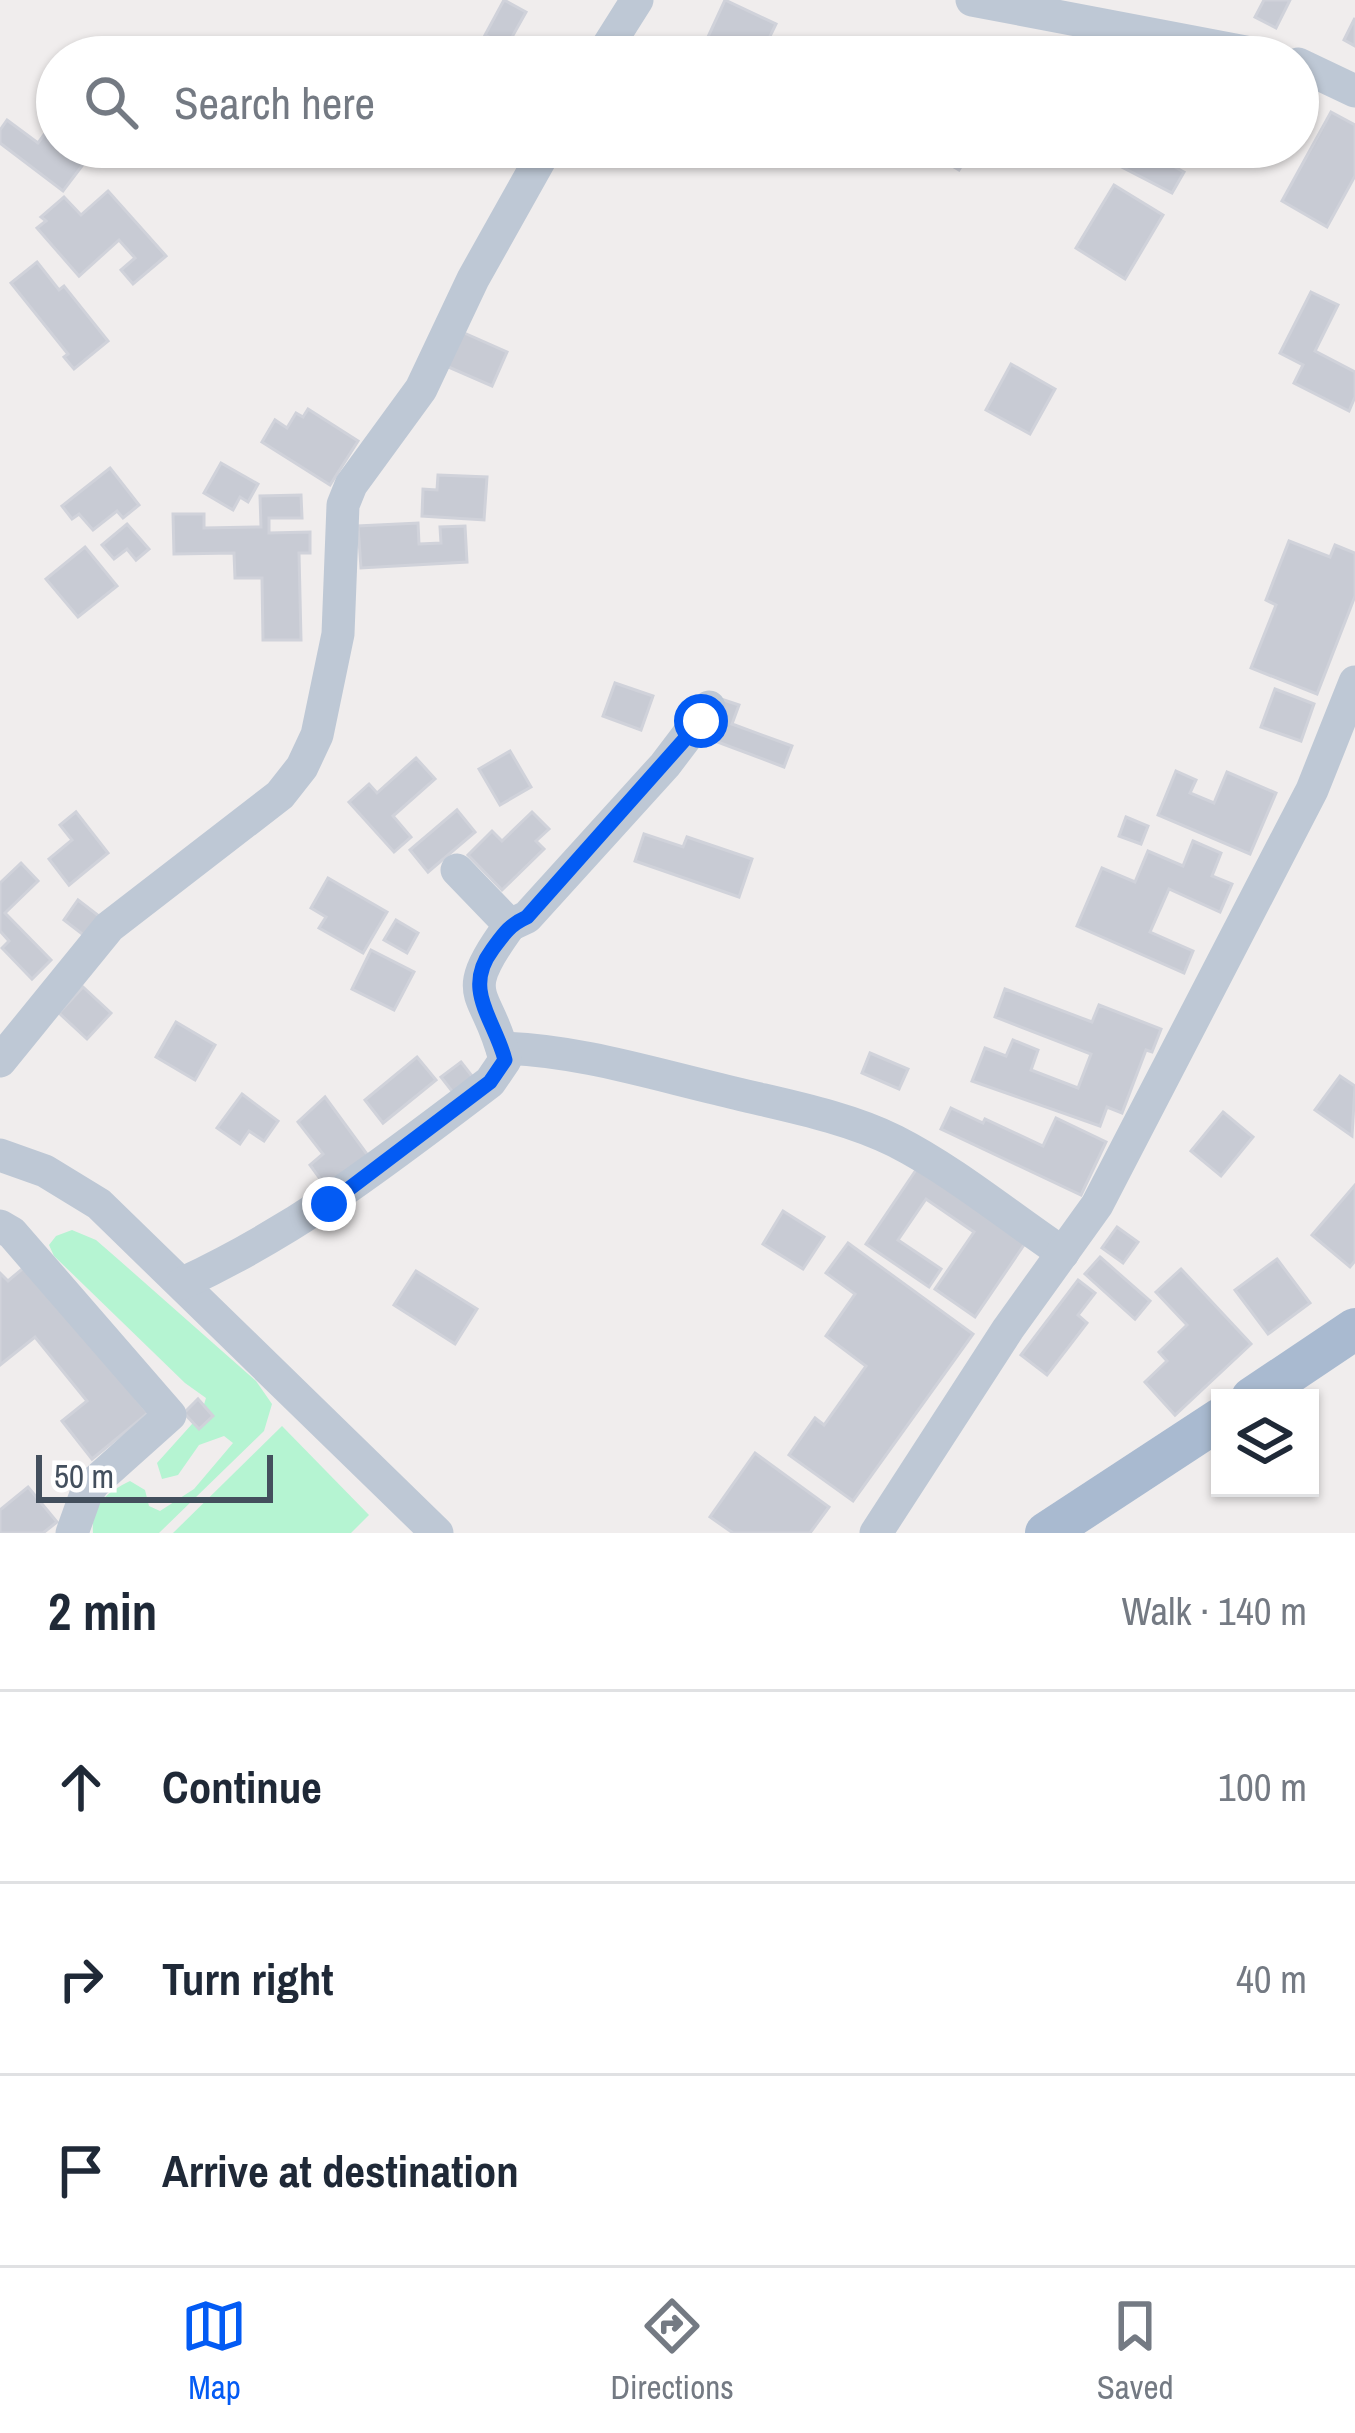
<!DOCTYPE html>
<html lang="en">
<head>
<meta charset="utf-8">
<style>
	:root { --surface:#fff; --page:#f2f2f3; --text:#1f2937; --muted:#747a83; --line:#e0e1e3; --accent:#035bf4 }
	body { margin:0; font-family:"Archivo Narrow",sans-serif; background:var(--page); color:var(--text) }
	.controls { position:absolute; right:36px; bottom:36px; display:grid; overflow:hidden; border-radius:0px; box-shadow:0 3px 9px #0004 }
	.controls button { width:108px; height:108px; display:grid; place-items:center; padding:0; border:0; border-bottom:3px solid var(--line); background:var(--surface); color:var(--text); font:60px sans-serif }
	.scale { position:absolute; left:36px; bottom:30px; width:237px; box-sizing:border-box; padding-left:12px; border:6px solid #434f5d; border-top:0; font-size:33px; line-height:42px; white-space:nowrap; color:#434f5d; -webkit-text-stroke:9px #fff; paint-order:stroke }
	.stop { position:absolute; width:36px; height:36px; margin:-27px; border:9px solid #035bf4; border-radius:50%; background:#fff }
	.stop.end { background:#035bf4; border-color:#fff; box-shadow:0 3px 12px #0008 }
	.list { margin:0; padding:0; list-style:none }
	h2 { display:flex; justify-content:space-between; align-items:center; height:156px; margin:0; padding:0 48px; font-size:51px }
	h2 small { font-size:39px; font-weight:400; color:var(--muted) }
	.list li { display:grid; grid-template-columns:78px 1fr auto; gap:36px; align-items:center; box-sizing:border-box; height:192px; padding:0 48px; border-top:3px solid var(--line) }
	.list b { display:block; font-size:45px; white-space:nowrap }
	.list em { font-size:39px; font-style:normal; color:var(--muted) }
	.icon { flex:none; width:66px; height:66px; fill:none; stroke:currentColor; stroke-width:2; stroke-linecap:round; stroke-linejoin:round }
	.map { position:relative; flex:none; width:1355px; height:1533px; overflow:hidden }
	.search { position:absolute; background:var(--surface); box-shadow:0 3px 9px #0004; left:36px; right:36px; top:36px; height:132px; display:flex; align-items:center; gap:30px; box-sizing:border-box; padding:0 42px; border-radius:66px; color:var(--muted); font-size:45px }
	.sheet { height:732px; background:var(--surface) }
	nav { display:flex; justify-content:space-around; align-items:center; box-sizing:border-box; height:168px; border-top:3px solid var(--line); background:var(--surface); font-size:33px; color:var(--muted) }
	nav a { display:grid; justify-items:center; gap:6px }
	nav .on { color:var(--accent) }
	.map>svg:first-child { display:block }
</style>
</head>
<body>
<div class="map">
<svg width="1355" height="1533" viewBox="0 0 1355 1533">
	<rect width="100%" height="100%" fill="#f0eded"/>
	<!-- green -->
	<g fill="#b5f4d2">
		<path d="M72,1230L96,1240L119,1260L256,1381L272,1404L264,1431L159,1533H93C91,1504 106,1493 130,1481L145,1490L149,1506L160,1511L194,1489L233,1443L224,1436L199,1445L178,1475L162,1479L157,1463L201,1414L206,1398L185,1383L54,1256L49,1245L56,1236Z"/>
		<path d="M282,1426L369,1515L351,1533H173Z"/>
	</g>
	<!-- building -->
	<g fill="#c8cbd4" stroke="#d0d2da" stroke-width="3">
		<path d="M504,0L526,12L507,46L485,35Z"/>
		<path d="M725,0L776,24L760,57H712L701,52Z"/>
		<path d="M1264,0H1290L1276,28L1255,17Z"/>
		<path d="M1355,18V46L1344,40Z"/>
		<path d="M647,42L679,57H640Z"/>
		<path d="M1331,112L1355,125V176L1327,227L1282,201Z"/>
		<path d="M7,120L38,143L55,120L57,147L94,150L63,191L0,143V130Z"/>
		<path d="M920,147H973L959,170Z"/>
		<path d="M1130,147H1138L1184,172L1172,193L1120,166Z"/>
		<path d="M1114,185L1163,215L1125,279L1076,248Z"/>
		<path d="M108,191L166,256L133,284L121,270L135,258L119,240L79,276L37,228L46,221L41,217L64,197L81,215Z"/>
		<path d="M37,262L59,290L64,286L108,341L74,369L64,357L68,354L11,283Z"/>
		<path d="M1311,292L1338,305L1315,351L1355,372V397L1349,411L1294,383L1303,365L1280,353Z"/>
		<path d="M462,332L507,352L492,386L446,366Z"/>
		<path d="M1011,364L1055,389L1030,434L986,410Z"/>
		<path d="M308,409L358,441L330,485L262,442L275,420L287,428L296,413L303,417Z"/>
		<path d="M221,463L258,484L248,502L240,497L233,510L204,493Z"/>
		<path d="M110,468L139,505L123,518L117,511L93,530L79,514L72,519L62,506Z"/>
		<path d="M438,475L487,477L484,520L422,516L423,489L437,490Z"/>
		<path d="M301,495L302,518H269V533L310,532V553H299L301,640H263L262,578H235L234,553L174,554L173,514H204V528L261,527L260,496Z"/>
		<path d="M418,523L419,544L441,543L440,527L465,526L467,562L361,568L358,526Z"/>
		<path d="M127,524L149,549L136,560L127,549L114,559L102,545Z"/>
		<path d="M1289,541L1330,557L1335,545L1355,553V596L1317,694L1251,668L1276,605L1266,600Z"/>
		<path d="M85,547L117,586L78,617L46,579Z"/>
		<path d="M615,683L653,696L641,730L603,716Z"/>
		<path d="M1275,689L1314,704L1301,741L1261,727Z"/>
		<path d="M721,699L739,705L732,724L792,746L784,767L707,738Z"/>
		<path d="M510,751L531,787L500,805L479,769Z"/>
		<path d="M416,758L435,779L393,816L411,837L394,852L349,802L369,784L377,793Z"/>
		<path d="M1176,771L1196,780L1190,793L1214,803L1227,772L1276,793L1250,854L1158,815Z"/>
		<path d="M457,810L475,832L428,872L410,850Z"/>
		<path d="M76,812L108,853L69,885L49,859L72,840L60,825Z"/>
		<path d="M532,812L549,829L536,841L544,849L502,890L468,855L492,831L502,841Z"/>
		<path d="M1126,817L1148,826L1141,844L1119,836Z"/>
		<path d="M644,834L683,847L687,837L752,859L739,897L635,861Z"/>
		<path d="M1193,841L1221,853L1212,876L1232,884L1220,912L1169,889L1150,932L1193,951L1184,973L1077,926L1102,868L1135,882L1148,851L1183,866Z"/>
		<path d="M21,863L38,881L5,913L51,960L32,979L2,948L9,941L0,931V883Z"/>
		<path d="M328,878L387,912L363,953L319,928L326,917L311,908Z"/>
		<path d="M78,900L99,916L85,936L64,920Z"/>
		<path d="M396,920L418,933L407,953L384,940Z"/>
		<path d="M371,950L414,972L394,1010L352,989Z"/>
		<path d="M83,987L111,1013L87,1039L59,1013Z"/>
		<path d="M1005,989L1092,1022L1099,1005L1161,1029L1152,1052L1146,1050L1122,1113L1107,1107L1100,1126L972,1081L985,1048L1006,1056L1013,1040L1038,1050L1031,1070L1078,1088L1091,1054L995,1017Z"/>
		<path d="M176,1022L215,1045L195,1080L156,1057Z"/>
		<path d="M870,1053L908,1069L899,1089L862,1073Z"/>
		<path d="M417,1057L436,1080L383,1123L365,1100Z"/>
		<path d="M461,1062L475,1080L455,1095L441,1077Z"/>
		<path d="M1340,1076L1355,1086L1352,1136L1315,1110Z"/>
		<path d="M242,1094L278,1121L264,1141L249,1131L240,1144L217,1128Z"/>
		<path d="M325,1097L369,1157L326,1187L310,1165L323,1154L298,1122Z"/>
		<path d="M951,1108L983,1123L985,1119L1043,1146L1056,1118L1106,1142L1081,1195L941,1129Z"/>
		<path d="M1223,1112L1253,1137L1221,1176L1191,1151Z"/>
		<path d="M918,1167L1026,1242L975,1317L935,1289L974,1232L926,1199L898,1240L941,1269L929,1287L866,1244Z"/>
		<path d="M1355,1185V1261L1350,1267L1312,1235Z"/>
		<path d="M783,1211L824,1237L803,1269L763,1244Z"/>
		<path d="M1117,1227L1138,1242L1123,1263L1102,1248Z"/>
		<path d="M848,1243L973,1334L853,1501L789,1455L815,1418L824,1425L866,1366L826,1336L855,1294L826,1273Z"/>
		<path d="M1100,1257L1150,1301L1135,1319L1085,1274Z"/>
		<path d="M1277,1259L1310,1303L1268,1334L1235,1290Z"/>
		<path d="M27,1265L148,1413L92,1459L62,1421L87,1401L35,1337L0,1365V1273L8,1281Z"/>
		<path d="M1181,1269L1251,1344L1175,1415L1145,1382L1167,1361L1159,1352L1187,1325L1156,1292Z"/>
		<path d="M416,1271L477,1309L455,1344L394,1305Z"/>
		<path d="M1078,1280L1095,1293L1078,1315L1087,1323L1047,1375L1021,1355Z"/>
		<path d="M198,1399L213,1416L199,1429L184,1413Z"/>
		<path d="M755,1453L829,1507L810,1533H733L710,1517Z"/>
		<path d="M28,1487L57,1522L43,1533H0V1510Z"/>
	</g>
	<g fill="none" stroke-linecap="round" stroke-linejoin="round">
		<!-- minor -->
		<g stroke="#bec8d5" stroke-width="33">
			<path d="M972,0L1272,57"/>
			<path d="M601,57L637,0"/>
			<path d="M1298,64L1355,91"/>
			<path d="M510,925L527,917L665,765L709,707"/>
			<path d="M502,1048C575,1050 647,1072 718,1089C776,1104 840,1114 895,1141C954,1171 1008,1216 1063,1253"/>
			<path d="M0,1061L109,927L280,795L302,767L317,735L338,634L343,505L351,485L421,389L473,279L547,147"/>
			<path d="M0,1155L45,1171L99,1204L437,1533"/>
			<path d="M0,1226L12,1233L170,1415L94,1483L86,1494L72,1533"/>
			<path d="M183,1283C301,1228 387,1160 490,1082L505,1060C487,986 455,1001 510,925L457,870"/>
			<path d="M876,1533L1008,1329L1097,1205L1312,790L1355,682"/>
		</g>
		<!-- major -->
		<g stroke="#a9bad0" stroke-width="42">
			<path d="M1252,1398L1355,1329"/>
			<path d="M1046,1533L1220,1419"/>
		</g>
	</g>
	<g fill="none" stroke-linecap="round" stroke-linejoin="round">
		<!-- route -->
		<path stroke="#035bf4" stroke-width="15" d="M329,1204L490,1082L505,1060C495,1020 462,990 492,950C503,935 509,925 527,917L701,721"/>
	</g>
</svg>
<div class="controls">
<button><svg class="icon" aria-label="layers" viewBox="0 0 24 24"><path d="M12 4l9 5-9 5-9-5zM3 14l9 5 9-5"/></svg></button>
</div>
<div class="scale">50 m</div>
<div class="stop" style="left:701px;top:721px"></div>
<div class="stop end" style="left:329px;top:1204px"></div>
<div class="search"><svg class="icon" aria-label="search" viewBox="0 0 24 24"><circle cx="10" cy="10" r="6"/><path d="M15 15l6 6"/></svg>Search here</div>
</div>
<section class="sheet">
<h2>2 min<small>Walk · 140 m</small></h2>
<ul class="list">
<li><svg class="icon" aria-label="ahead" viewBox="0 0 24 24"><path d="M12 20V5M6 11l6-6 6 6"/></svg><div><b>Continue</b></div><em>100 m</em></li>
<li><svg class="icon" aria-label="right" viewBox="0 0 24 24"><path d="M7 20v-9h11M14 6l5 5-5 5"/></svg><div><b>Turn right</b></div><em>40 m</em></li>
<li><svg class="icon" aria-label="arrive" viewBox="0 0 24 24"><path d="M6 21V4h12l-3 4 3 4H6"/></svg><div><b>Arrive at destination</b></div></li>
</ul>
</section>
<nav>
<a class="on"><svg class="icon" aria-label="map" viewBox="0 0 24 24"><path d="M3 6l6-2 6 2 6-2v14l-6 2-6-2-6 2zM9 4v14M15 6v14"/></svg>Map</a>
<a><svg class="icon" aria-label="directions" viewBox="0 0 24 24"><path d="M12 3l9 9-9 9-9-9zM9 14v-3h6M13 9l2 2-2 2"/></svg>Directions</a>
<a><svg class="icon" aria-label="saved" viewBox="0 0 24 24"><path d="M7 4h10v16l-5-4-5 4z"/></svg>Saved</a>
</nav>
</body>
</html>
